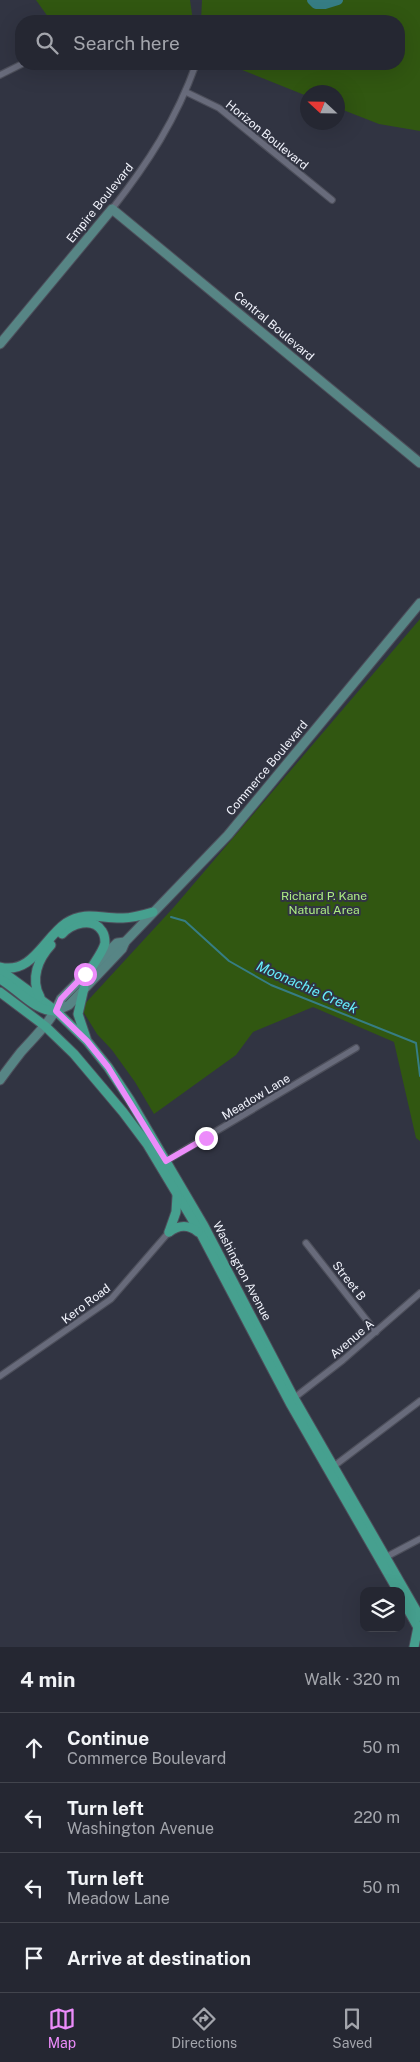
<!DOCTYPE html>
<html lang="en">
<head>
<meta charset="utf-8">
<style>
	:root { --surface:#252732; --page:#31333e; --text:#f1f3f6; --muted:#a3a5ac; --line:#42444d; --accent:#ec8cfa }
	body { margin:0; font-family:"Public Sans",sans-serif; background:var(--page); color:var(--text) }
	.controls { position:absolute; right:15px; bottom:15px; display:grid; overflow:hidden; border-radius:10px; box-shadow:0 5px 20px #0002 }
	.controls button { width:45px; height:45px; display:grid; place-items:center; padding:0; border:0; border-bottom:1px solid var(--line); background:var(--surface); color:var(--text); font:25px sans-serif }
	.compass { position:absolute; left:300px; top:85px; width:45px; height:45px; border-radius:50%; background:var(--surface); box-shadow:0 5px 20px #0002; rotate:292deg }
	.stop { position:absolute; width:15px; height:15px; margin:-11px; border:4px solid #ec8cfa; border-radius:50%; background:#fff }
	.stop.end { background:#ec8cfa; border-color:#fff; box-shadow:0 1px 5px #0008 }
	.list { margin:0; padding:0; list-style:none }
	h2 { display:flex; justify-content:space-between; align-items:center; height:65px; margin:0; padding:0 20px; font-size:21px }
	h2 small { font-size:16px; font-weight:400; color:var(--muted) }
	.list li { display:grid; grid-template-columns:32px 1fr auto; gap:15px; align-items:center; box-sizing:border-box; height:70px; padding:0 20px; border-top:1px solid var(--line) }
	.list b { display:block; font-size:19px; white-space:nowrap }
	.list p { margin:0; font-size:16px; white-space:nowrap; color:var(--muted) }
	.list em { font-size:16px; font-style:normal; color:var(--muted) }
	.icon { flex:none; width:28px; height:28px; fill:none; stroke:currentColor; stroke-width:2; stroke-linecap:round; stroke-linejoin:round }
	.map { position:relative; flex:none; width:420px; height:1647px; overflow:hidden }
	.search { position:absolute; background:var(--surface); box-shadow:0 5px 20px #0002; left:15px; right:15px; top:15px; height:55px; display:flex; align-items:center; gap:12px; box-sizing:border-box; padding:0 18px; border-radius:20px; color:var(--muted); font-size:19px }
	.sheet { height:345px; background:var(--surface) }
	nav { display:flex; justify-content:space-around; align-items:center; box-sizing:border-box; height:70px; border-top:1px solid var(--line); background:var(--surface); font-size:14px; color:var(--muted) }
	nav a { display:grid; justify-items:center; gap:2px }
	nav .on { color:var(--accent) }
	.map>svg:first-child { display:block }
</style>
</head>
<body>
<div class="map">
<svg width="420" height="1647" viewBox="0 0 420 1647">
	<rect width="100%" height="100%" fill="#313442"/>
	<!-- green -->
	<g fill="#315711">
		<path d="M36,0H190L193,21H51Z"/>
		<path d="M202,0H420V131L379,124L338,108V92H308L307,96L227,64H399V21H201Z"/>
		<path d="M420,619V1141L416,1138L394,1042L313,1007L253,1032L236,1055L154,1114L135,1082L112,1050L97,1034L81,1008L174,907Z"/>
	</g>
	<g fill="none" stroke-linecap="round" stroke-linejoin="round">
		<!-- stream -->
		<path stroke="#367d84" stroke-width="2" d="M171,917L185,921L229,961L271,985L416,1043L420,1076"/>
		<!-- river -->
		<path stroke="#367d84" stroke-width="10" d="M312,0L316,4H325L338,0"/>
		<defs>
			<g id="street">
				<path d="M0,75L22,64"/>
				<path d="M186,92L219,108L332,200"/>
				<path d="M112,209C148,163 176,120 196,64"/>
				<path d="M166,1161L356,1048"/>
				<path d="M306,1243L376,1332"/>
				<path d="M0,1376L111,1299L169,1232"/>
				<path d="M294,1398L343,1360L420,1293"/>
				<path d="M334,1466L420,1401"/>
				<path d="M386,1557L420,1539"/>
			</g>
			<g id="secondary">
				<path d="M0,344L112,209L420,463"/>
				<path d="M56,1011L69,1005L122,949L125,942L228,835L420,603"/>
				<path d="M0,1080C7,1070 14,1061 21,1052C36,1035 52,1021 61,999L117,943L125,942"/>
			</g>
			<g id="primary">
				<path d="M62,934C71,924 93,916 102,931C104,934 105,939 105,943C103,951 96,960 92,967"/>
				<path d="M0,967C32,975 44,938 66,923C85,910 102,919 123,918C133,918 143,915 153,912"/>
				<path d="M0,970L56,1011L87,1041L108,1067L130,1100L204,1226L294,1398L420,1617"/>
				<path d="M0,979C18,989 35,1012 56,1011"/>
				<path d="M84,988L78,1014L86,1038"/>
				<path d="M0,992L45,1026L74,1054L123,1112L147,1144L201,1234L290,1403L398,1591"/>
				<path d="M40,997C30,979 38,959 51,945"/>
				<path d="M169,1232L176,1212L177,1196"/>
				<path d="M169,1232C179,1225 188,1224 198,1232"/>
				<path d="M401,1597L420,1631"/>
				<path d="M414,1647L418,1627"/>
			</g>
		</defs>
		<!-- street casing -->
		<use href="#street" stroke="#4d4f5b" stroke-width="8"/>
		<!-- secondary casing -->
		<use href="#secondary" stroke="#4d4f5b" stroke-width="11"/>
		<!-- primary casing -->
		<use href="#primary" stroke="#4d4f5b" stroke-width="11"/>
		<!-- street -->
		<use href="#street" stroke="#686b7b" stroke-width="5.5"/>
		<!-- secondary -->
		<use href="#secondary" stroke="#578585" stroke-width="9"/>
		<!-- primary -->
		<use href="#primary" stroke="#46a08f" stroke-width="9"/>
	</g>
	<g fill="none" stroke-linecap="round" stroke-linejoin="round">
		<!-- route -->
		<path stroke="#ec8cfa" stroke-width="6" d="M85,974L61,999L56,1011L87,1041L108,1067L166,1161L206,1138"/>
	</g>
	<g text-anchor="middle" dominant-baseline="central" stroke-width="4" stroke-linejoin="round" paint-order="stroke">
		<!-- street labels -->
		<g font-size="12" fill="#f1f3fc" stroke="#313442">
			<text transform="translate(267 135) rotate(39)">Horizon Boulevard</text>
			<text transform="translate(100 203) rotate(-51)">Empire Boulevard</text>
			<text transform="translate(274 326) rotate(40)">Central Boulevard</text>
			<text transform="translate(267 768) rotate(-50)">Commerce Boulevard</text>
			<text transform="translate(256 1097) rotate(-31)">Meadow Lane</text>
			<text transform="translate(242 1271) rotate(62)">Washington Avenue</text>
			<text transform="translate(349 1281) rotate(52)">Street B</text>
			<text transform="translate(86 1304) rotate(-37)">Kero Road</text>
			<text transform="translate(352 1339) rotate(-40)">Avenue A</text>
		</g>
		<!-- park labels -->
		<g font-size="12" fill="#aeed85" stroke="#313442">
			<text x="324" y="896">Richard P. Kane<tspan x="324" dy="14">Natural Area</tspan></text>
		</g>
		<!-- water labels -->
		<g font-size="14" font-style="italic" fill="#66eefc" stroke="#313442">
			<text transform="translate(307 987) rotate(24)">Moonachie Creek</text>
		</g>
	</g>
</svg>
<div class="controls">
<button><svg class="icon" aria-label="layers" viewBox="0 0 24 24"><path d="M12 4l9 5-9 5-9-5zM3 14l9 5 9-5"/></svg></button>
</div>
<svg class="compass" viewBox="-18 -18 36 36"><path d="M0-13l5 13h-10z" fill="#e53935"/><path d="M0 13l5-13h-10z" fill="#a3a5ac"/></svg>
<div class="stop" style="left:85px;top:974px"></div>
<div class="stop end" style="left:206px;top:1138px"></div>
<div class="search"><svg class="icon" aria-label="search" viewBox="0 0 24 24"><circle cx="10" cy="10" r="6"/><path d="M15 15l6 6"/></svg>Search here</div>
</div>
<section class="sheet">
<h2>4 min<small>Walk · 320 m</small></h2>
<ul class="list">
<li><svg class="icon" aria-label="ahead" viewBox="0 0 24 24"><path d="M12 20V5M6 11l6-6 6 6"/></svg><div><b>Continue</b><p>Commerce Boulevard</p></div><em>50 m</em></li>
<li><svg class="icon" aria-label="left" viewBox="0 0 24 24"><path d="M17 20v-9H6M10 6l-5 5 5 5"/></svg><div><b>Turn left</b><p>Washington Avenue</p></div><em>220 m</em></li>
<li><svg class="icon" aria-label="left" viewBox="0 0 24 24"><path d="M17 20v-9H6M10 6l-5 5 5 5"/></svg><div><b>Turn left</b><p>Meadow Lane</p></div><em>50 m</em></li>
<li><svg class="icon" aria-label="arrive" viewBox="0 0 24 24"><path d="M6 21V4h12l-3 4 3 4H6"/></svg><div><b>Arrive at destination</b></div></li>
</ul>
</section>
<nav>
<a class="on"><svg class="icon" aria-label="map" viewBox="0 0 24 24"><path d="M3 6l6-2 6 2 6-2v14l-6 2-6-2-6 2zM9 4v14M15 6v14"/></svg>Map</a>
<a><svg class="icon" aria-label="directions" viewBox="0 0 24 24"><path d="M12 3l9 9-9 9-9-9zM9 14v-3h6M13 9l2 2-2 2"/></svg>Directions</a>
<a><svg class="icon" aria-label="saved" viewBox="0 0 24 24"><path d="M7 4h10v16l-5-4-5 4z"/></svg>Saved</a>
</nav>
</body>
</html>
